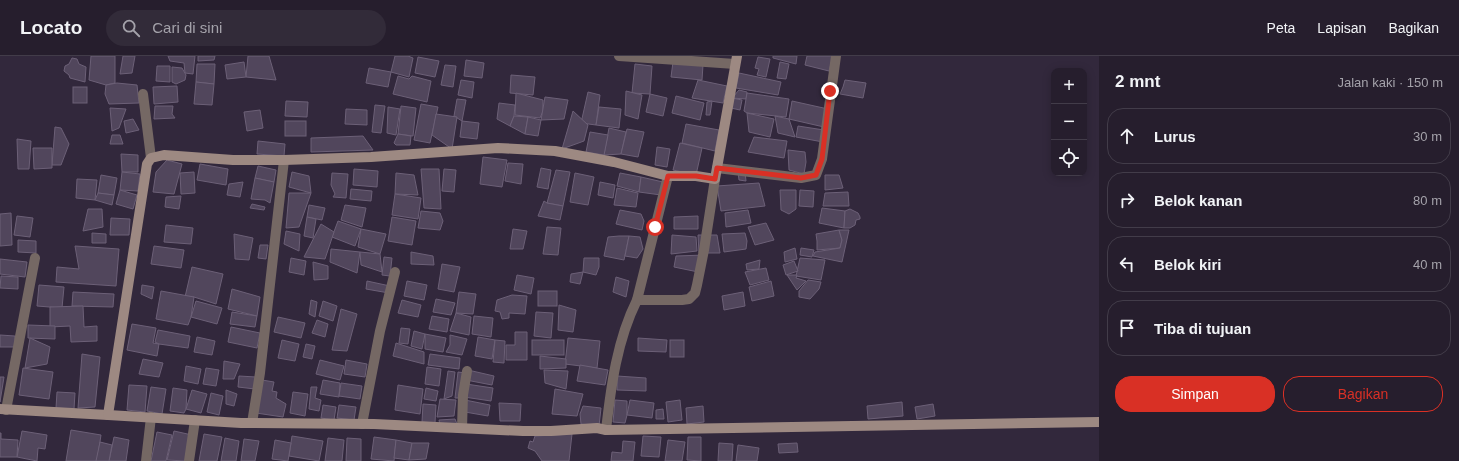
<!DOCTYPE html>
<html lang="id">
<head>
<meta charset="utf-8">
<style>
	:root { --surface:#261e2d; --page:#322b39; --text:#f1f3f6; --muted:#a4a2aa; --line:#423c49; --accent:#d93025 }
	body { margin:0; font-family:Helvetica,sans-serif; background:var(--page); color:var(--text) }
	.controls { position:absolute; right:12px; top:12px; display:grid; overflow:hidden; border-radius:8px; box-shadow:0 2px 10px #0003 }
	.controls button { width:36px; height:36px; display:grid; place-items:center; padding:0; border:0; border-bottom:1px solid var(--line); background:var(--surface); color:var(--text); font:20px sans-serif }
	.stop { position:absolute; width:12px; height:12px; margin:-9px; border:3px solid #d93025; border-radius:50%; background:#fff }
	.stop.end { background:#d93025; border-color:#fff; box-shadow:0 1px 4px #0008 }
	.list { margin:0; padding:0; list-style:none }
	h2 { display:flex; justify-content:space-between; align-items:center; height:52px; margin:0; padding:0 16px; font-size:17px }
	h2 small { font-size:13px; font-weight:400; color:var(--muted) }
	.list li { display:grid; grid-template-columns:26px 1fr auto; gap:12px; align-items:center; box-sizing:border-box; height:56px; margin:0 8px 8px; padding:0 8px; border:1px solid var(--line); border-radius:16px }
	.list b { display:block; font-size:15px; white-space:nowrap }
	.list em { font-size:13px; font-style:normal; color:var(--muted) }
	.actions { display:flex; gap:8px; padding:12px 16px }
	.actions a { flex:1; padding:9px 0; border:1px solid var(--accent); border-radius:16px; text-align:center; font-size:14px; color:var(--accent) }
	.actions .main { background:var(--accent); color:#fff }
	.icon { flex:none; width:22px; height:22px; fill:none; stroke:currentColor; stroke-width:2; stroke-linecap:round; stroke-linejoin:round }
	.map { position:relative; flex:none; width:1099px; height:405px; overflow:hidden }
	header { display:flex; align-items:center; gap:24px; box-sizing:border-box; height:56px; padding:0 20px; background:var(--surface); border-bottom:1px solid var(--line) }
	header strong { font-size:19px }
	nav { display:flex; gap:22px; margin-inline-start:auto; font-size:14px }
	.search { width:280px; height:36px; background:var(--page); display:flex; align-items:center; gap:10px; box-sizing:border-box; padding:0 14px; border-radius:22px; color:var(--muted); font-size:15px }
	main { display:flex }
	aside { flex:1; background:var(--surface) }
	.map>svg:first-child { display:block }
</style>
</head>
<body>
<header>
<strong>Locato</strong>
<div class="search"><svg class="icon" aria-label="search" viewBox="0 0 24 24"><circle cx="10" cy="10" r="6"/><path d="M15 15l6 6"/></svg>Cari di sini</div>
<nav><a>Peta</a><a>Lapisan</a><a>Bagikan</a></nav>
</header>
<main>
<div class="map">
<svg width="1099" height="405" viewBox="0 0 1099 405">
	<rect width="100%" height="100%" fill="#32283c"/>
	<!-- building -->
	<g fill="#51465c" stroke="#6c6077">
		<path d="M91,0H115V27L106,29L89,24Z"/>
		<path d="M123,0H135L132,17L120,18Z"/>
		<path d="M168,0H195L193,18L185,17L184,7L170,5Z"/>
		<path d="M198,0H215L214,4L198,5Z"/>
		<path d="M248,0H269L276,24L246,21Z"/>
		<path d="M395,0H408L413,2L409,21L391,16Z"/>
		<path d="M773,0H797L796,8L773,2Z"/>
		<path d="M807,0H833L829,15L805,9Z"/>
		<path d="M418,1L439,5L435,21L415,17Z"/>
		<path d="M758,1L770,3L766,21L757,19L759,13L755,12Z"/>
		<path d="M72,2L77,3L79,8L86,11L85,26L70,22L69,19L64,15L65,10L69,8Z"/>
		<path d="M466,4L484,7L482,22L464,20Z"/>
		<path d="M244,6L246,21L227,23L225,9Z"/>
		<path d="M673,6L703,9L702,24L671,21Z"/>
		<path d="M780,6L789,8L786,23L777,22Z"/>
		<path d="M197,8H215L214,28L196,26Z"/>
		<path d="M635,8L652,10L650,38L632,37Z"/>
		<path d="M445,9L456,10L453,31L441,29Z"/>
		<path d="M157,10H170V26L156,25Z"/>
		<path d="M172,11L182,12L186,19L185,24L176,28L172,26Z"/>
		<path d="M369,12L391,16L388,31L366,27Z"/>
		<path d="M739,17L781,26L778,39L736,32Z"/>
		<path d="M511,19L535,21L533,39L510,37Z"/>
		<path d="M398,20L409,23L412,20L431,25L427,46L393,38Z"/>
		<path d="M461,24L474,26L472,42L458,39Z"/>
		<path d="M698,24L727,30L723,47L692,42Z"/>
		<path d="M845,24L866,27L863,42L840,38L843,31Z"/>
		<path d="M196,26L214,28L212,49L194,48Z"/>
		<path d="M117,27L137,29L139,47L109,48L105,38L106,29Z"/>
		<path d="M177,30L178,46L154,48L153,31Z"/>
		<rect x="73" y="31" width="14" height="16"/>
		<path d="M739,34L747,36L746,43L732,42Z"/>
		<path d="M626,35L642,39L638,63L625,59Z"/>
		<path d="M588,36L600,39L596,69L581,67Z"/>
		<path d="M516,37L543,44V55L540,62L515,59Z"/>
		<path d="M747,37L789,43L786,61L747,57L744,55Z"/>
		<path d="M650,38L667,42L663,60L646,56Z"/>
		<path d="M676,40L704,47L700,64L672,57Z"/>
		<path d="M545,41L568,44L564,63L541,64Z"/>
		<path d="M732,42L742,44L740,54L731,52Z"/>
		<path d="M457,43L466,44L462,65L454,60Z"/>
		<path d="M286,45L308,46L307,61L285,60Z"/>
		<path d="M712,45L710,59H706L707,46Z"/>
		<path d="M792,45L828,53L824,71L789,63Z"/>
		<path d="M499,47L515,49L514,60L510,70L497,63Z"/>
		<path d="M421,48L438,51L430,87L414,84Z"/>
		<path d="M375,49L385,50L381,77L372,76Z"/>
		<path d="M155,50H173L172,58L175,62L154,63Z"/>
		<path d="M401,50L416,52L413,80L398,78Z"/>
		<path d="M388,51L400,53L396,79L387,77Z"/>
		<path d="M599,51L621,53L619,72L596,69Z"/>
		<path d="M110,52L126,53L119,72L112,75Z"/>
		<path d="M346,53L367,54V69L345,68Z"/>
		<path d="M260,54L263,72L247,75L244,56Z"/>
		<path d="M573,55L588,69L584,85L562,93Z"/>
		<path d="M747,57L774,63L770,81L749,76Z"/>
		<path d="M436,58L457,61L452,93L432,79Z"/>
		<path d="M514,60L528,61L525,78L510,70Z"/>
		<path d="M775,60L789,63L795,81L778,77Z"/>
		<path d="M528,61L541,64L538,80L525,78Z"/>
		<path d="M133,63L139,74L126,77L124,65Z"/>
		<rect x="285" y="65" width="21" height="15"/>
		<path d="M462,65L479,67L477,83L460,81Z"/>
		<path d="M686,68L719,74L715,95L682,87Z"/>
		<path d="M798,70L824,74L823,86L796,81Z"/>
		<path d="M55,71L61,72L69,88L61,109H52Z"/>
		<path d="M609,72L626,76L621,98L604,99Z"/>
		<path d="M627,73L644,76L638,101L621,98Z"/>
		<path d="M590,76L608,79L604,99L586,96Z"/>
		<path d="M398,78L411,80L410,89H396L394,87Z"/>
		<path d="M112,79H120L123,88H110Z"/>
		<path d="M363,80L373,94L311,96V82Z"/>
		<path d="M754,81L787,85L784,102L748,96Z"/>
		<path d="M17,83L31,85L29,113H18Z"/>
		<path d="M258,85L285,88L284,100L257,98Z"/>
		<path d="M680,87L702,92L696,119L673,114Z"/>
		<path d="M657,91L670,93L667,111L655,109Z"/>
		<path d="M33,92H52V112L34,113Z"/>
		<path d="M788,94L805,96L806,106L804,118L789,114Z"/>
		<path d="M121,98L138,99V116H122Z"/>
		<path d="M483,101L507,104L502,131L480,128Z"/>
		<path d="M167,104L182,108L174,138L153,136L156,116Z"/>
		<path d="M508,107L523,108L521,128L505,125Z"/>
		<path d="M200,108L228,113L226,129L197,124Z"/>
		<path d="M258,110L276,114L274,126L255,122Z"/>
		<path d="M541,112L551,114L548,133L537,131Z"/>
		<path d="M354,113L378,115L377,131L353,129Z"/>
		<path d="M421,113H439L441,153L424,152Z"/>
		<path d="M444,113L456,114L454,136L442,135Z"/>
		<path d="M556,114L570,116L563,150L547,147Z"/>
		<path d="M122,116L140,118L138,135L120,134Z"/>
		<path d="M194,116L195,137L181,138L180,117Z"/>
		<path d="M292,116L309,120L311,137L289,131Z"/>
		<path d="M738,116H745L746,125L739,124Z"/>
		<path d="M332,117L348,118L346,142L333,141L335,138L331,129Z"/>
		<path d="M396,117L414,119L418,139L395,138Z"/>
		<path d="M575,117L594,121L588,149L570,146Z"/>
		<path d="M620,117L641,121L639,136L617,130Z"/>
		<path d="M101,119L117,122L114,139L98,137Z"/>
		<path d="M825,119H839L843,132L825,134Z"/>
		<path d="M641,121L663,126L661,139L639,136Z"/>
		<path d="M255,122L274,126L270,147L265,144L251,143Z"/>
		<path d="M77,123L97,124L95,144L76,142Z"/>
		<path d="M243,126L240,141L227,139L229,128Z"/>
		<path d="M600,126L615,129L613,142L598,139Z"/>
		<path d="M759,127L765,150L721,155L717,130Z"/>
		<path d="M617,132L638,137L636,151L614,149Z"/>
		<path d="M351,133L372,135L371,145L350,143Z"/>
		<path d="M120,134L137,139L133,153L116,148Z"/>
		<path d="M780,134H796V153L789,158L781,154Z"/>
		<path d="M800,134L814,135L813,151L799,150Z"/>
		<path d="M848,136L849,150H823L825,137Z"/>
		<path d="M98,137L114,139L112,149L95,144Z"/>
		<path d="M289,137H311L299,171L286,172Z"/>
		<path d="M395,138L421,142L418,163L392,159Z"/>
		<path d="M181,140L179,153L165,151L166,141Z"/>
		<path d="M544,145L547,147L563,150L560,164L538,160Z"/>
		<path d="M252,148L265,151L264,154L250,152Z"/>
		<path d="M309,149L325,152L322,164L307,161Z"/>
		<path d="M345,149L366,152L362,171L341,164Z"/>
		<path d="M822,152L845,155L844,172L819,167Z"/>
		<path d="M88,153H102L103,171L83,175Z"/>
		<path d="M850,153L858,157L860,161V163L856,164L855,169L850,172H844L845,155Z"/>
		<path d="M620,154L641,158L644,165L642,174L616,168Z"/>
		<path d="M748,154L751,167L726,171L725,157Z"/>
		<path d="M421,155L440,157L443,165L440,174L418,172Z"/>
		<path d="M11,157L12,189L0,190V158Z"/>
		<path d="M17,160L33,162L30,181L14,179Z"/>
		<path d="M698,160V173H674V161Z"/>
		<path d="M307,161L316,163L313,182L304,180Z"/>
		<path d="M392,161L416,165L412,189L388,185Z"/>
		<path d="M111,162L130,163L129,179H110Z"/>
		<path d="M338,165L361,173L355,190L332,181Z"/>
		<path d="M766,167L774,184L755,189L748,171Z"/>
		<path d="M321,168L334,176L325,203L304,201Z"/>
		<path d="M166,169L193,172L191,188L164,186Z"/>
		<path d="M547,171L561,172L558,199L543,198Z"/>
		<path d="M361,173L386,178L380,198L358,191Z"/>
		<path d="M513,173L527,175L523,193H510Z"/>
		<path d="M839,174L842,184L840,192L817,194V185L816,178Z"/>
		<path d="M839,174H849L842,206L813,200L815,196L840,192L842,184Z"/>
		<path d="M286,175L300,178L299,195L284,188Z"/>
		<path d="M92,177L106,178V187H92Z"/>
		<path d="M745,177L747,185L746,193L724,196L722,178Z"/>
		<path d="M234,178L253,182L249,204L235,203Z"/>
		<path d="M672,179L696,181L697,195L671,198Z"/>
		<path d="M698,179H717L720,197H699Z"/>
		<path d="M619,180H629L624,204L604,200L608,181Z"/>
		<path d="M629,180L640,181L643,193L637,202L625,200Z"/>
		<path d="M18,184L36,185V197L18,196Z"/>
		<path d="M260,189H268L266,203L258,202Z"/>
		<path d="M75,190L119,193L116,230L56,226L57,211L79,213Z"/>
		<path d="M154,190L184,194L181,212L151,208Z"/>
		<path d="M795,192L797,203L785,206L784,196Z"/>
		<path d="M801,192L814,194L812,201L800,199Z"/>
		<path d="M331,193L360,196L357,217L330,206Z"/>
		<path d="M360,196L380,198L382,216L361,209Z"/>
		<path d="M411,196L433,200L434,209L411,208Z"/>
		<path d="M705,199L703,217L674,211L676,200Z"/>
		<path d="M384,201L392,202L390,220L382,219Z"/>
		<path d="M291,202L306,205L304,219L289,216Z"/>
		<path d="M584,202H599V211L596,219L583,216Z"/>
		<path d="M800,202L825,204L821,224L796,220Z"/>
		<path d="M0,203L27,206L25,221L0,218Z"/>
		<path d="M760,204L759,213L747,214L746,208Z"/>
		<path d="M794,205L798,215L786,219L783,209Z"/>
		<path d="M313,206L328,210V223L314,224Z"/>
		<path d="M442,208L460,211L454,236L438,233Z"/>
		<path d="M192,211L223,218L216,248L194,241H185Z"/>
		<path d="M766,212L769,224L750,229L745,216Z"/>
		<path d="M583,216L580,228L570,226L571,218Z"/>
		<path d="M517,219L534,222L531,238L514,234Z"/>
		<path d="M787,219H797L796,222L806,225L797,234Z"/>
		<path d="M1,220L18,221V233L0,232Z"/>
		<path d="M616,221L629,225L626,241L613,236Z"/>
		<path d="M808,224L821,226L819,233L810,243L799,241V235Z"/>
		<path d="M367,225L390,230L389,237L366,233Z"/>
		<path d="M407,225L427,229L424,244L404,240Z"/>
		<path d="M771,225L774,240L752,245L749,231Z"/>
		<path d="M39,229L64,231L62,252L37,250Z"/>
		<path d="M142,229L154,231L152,243L141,238Z"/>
		<path d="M232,233L260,241L257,260L228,253Z"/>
		<path d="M161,235L194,241L191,261L188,269L156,263Z"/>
		<rect x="538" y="235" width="19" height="15"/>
		<path d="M73,236L114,238L113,251L72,250Z"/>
		<path d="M459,236L476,238L473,258L456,257Z"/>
		<path d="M743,236L745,250L724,254L722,240Z"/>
		<path d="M512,239L527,240L525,258L509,257V262L502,263L500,256L495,255L497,244Z"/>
		<path d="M436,243L455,247L451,259L433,256Z"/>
		<path d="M311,244L317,246L315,261L309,258Z"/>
		<path d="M402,244L421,249L418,261L398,257Z"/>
		<path d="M196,245L222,252L217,268L191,261Z"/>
		<path d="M323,245L337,250L333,265L319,260Z"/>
		<path d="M559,249L576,254L573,276L558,274Z"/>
		<path d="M83,250L84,271L97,270V285L71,286L70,270L50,271V251Z"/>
		<path d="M341,253L357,258L347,295L332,294Z"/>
		<path d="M232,256L257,260L255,271L230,268Z"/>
		<path d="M536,256L553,257L551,282L534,280Z"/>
		<path d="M456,257L471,261L469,279L450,275Z"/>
		<path d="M432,260L449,263L447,276L429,273Z"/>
		<path d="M474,260L493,262L491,281L472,278Z"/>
		<path d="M278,261L305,267L301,282L274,276Z"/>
		<path d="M317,264L328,268L325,281L312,277Z"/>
		<path d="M132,268L156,272L153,287L159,288L157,300L127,294Z"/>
		<path d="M28,269L55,270V283L28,282Z"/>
		<path d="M231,271L260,277L257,292L228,286Z"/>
		<path d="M401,272L410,273L408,288L399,287Z"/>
		<path d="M158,274L190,280L188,292L159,288L155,286Z"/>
		<path d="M414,275L425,278L422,293L411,290Z"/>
		<path d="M515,276H527V304H506V289H515Z"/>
		<path d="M425,278L446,282L443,296L425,293Z"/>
		<path d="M0,279L15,280V291H0Z"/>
		<path d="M450,279L467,283L462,299L446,296L450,289Z"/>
		<path d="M197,281L215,285L212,299L194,296Z"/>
		<path d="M478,281L495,284L492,303L475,300Z"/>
		<path d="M30,282L50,291L47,308L25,312Z"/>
		<path d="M568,282L600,285L597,312L565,308Z"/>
		<path d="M638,282L667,284L666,296L638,295Z"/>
		<path d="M282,284L299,288L295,305L278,302Z"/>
		<path d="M495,284L505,285L504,307L493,306Z"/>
		<rect x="532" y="284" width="32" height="15"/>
		<rect x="670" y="284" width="14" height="17"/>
		<path d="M396,287L424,296V308L393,300Z"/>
		<path d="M306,288L315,290L312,303L303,301Z"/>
		<path d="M82,298L100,301L95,351L78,352Z"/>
		<path d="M430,298L460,302L459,313L428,309Z"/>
		<path d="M540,300L566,303V312L540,313Z"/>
		<path d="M143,303L163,307L159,321L139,318Z"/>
		<path d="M320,304L344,310L340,324L316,318Z"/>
		<path d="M346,304L367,308L365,321L344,318Z"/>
		<path d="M224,305L240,308L234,323H223Z"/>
		<path d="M580,309L608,314L605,329L577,325Z"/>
		<path d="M186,310L201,313L198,328L184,325Z"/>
		<path d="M427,311L441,313L439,330L425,328Z"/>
		<path d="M23,312L53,316L49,343L19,339Z"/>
		<path d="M206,312L219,314L216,330L203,328Z"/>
		<path d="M468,314L494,320L492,329L466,324Z"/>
		<path d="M544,314L568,315L566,333L545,327Z"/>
		<path d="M448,315L455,316L452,340L444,343Z"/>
		<path d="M458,316L465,317L462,342H455Z"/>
		<path d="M239,320L256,321L255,333L238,331Z"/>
		<path d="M617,320L646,322V335L617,334Z"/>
		<path d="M0,321H4L0,346Z"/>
		<path d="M262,324L274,326L272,335L277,336L276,342L286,348L283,361L256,357Z"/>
		<path d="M323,324L340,327L339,341L320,338Z"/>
		<path d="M341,327L362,330L360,343L339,340Z"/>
		<path d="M466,328L493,332L491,345L464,341Z"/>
		<path d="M129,329L147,330L145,356L127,354Z"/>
		<path d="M398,329L423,333L420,358L395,354Z"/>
		<path d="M151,331L166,333L162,358L147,355Z"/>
		<path d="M311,331H317L315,342L321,344L319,355L309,353Z"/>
		<path d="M173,332L187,334L186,353L184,357L170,355Z"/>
		<path d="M426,332L438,335L436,345L424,343Z"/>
		<path d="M555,333L583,338L577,360L552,358Z"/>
		<path d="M192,334L207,338L201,357L186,353Z"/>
		<path d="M226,334L237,338L234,350L226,348Z"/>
		<path d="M57,336L75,337L74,353L56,352Z"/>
		<path d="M293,336L308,338L305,360L290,357Z"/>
		<path d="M211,337L223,340L219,359L207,356Z"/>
		<path d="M440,343L456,344L454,360L437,361Z"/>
		<path d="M465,344L490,349L488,360L465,356Z"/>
		<path d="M615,344L627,345V359L625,367L613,366Z"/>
		<path d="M630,344L654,347L652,362L627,359Z"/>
		<path d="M680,344L682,364L668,366L666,346Z"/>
		<path d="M902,346L903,360L868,363L867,350Z"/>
		<path d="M499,347L521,348L520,365H500Z"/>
		<path d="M423,348L436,349L435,367L422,366Z"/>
		<path d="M933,348L935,360L917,363L915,351Z"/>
		<path d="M323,349L336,351L334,364L321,362Z"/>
		<path d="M339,349L356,351L354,364L337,362Z"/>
		<path d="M583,350L601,352L599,370L581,368L580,358Z"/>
		<path d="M703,350L704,366L687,368L686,352Z"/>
		<path d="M663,353L664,363H656V354Z"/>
		<path d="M455,363L457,368L440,369L439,364Z"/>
		<path d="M71,374L101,379L97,405H66Z"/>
		<path d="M22,375L47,379L45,393L38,392L37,405L17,401Z"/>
		<path d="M174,375L192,379L186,405L167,404Z"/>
		<path d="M157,376L172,379L166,405H151Z"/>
		<path d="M0,377H1V383L18,384L17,401H0Z"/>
		<path d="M204,378L222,381L217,405H199Z"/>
		<path d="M572,378L569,405H542L535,395L528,392L530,385L533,386L535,380Z"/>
		<path d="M292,380L323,385L319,405L289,400Z"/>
		<path d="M643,380L661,381L659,401L641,400Z"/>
		<path d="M114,381L129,384L126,405H109Z"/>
		<path d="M374,381L396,384L394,405L371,403Z"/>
		<path d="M688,381H701V405L687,404Z"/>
		<path d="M225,382L239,385L236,405H221Z"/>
		<path d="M328,382L344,384L342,405H325Z"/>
		<path d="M347,382L361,383V405H346Z"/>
		<path d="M244,383L259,385L255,405H241Z"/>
		<path d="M275,384L291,387L288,405L272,403Z"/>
		<path d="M396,384L412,387L409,404L394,402Z"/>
		<path d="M668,384L685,386L682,405H665Z"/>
		<path d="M623,385L635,386L633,405H611L612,396L622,397Z"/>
		<path d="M100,386L112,389L109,405H96Z"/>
		<path d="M412,387H429L426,403L409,404Z"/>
		<path d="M719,387L733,388L732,405H718Z"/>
		<path d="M797,387L798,396L779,397L778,388Z"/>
		<path d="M738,389L759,392L757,405H736Z"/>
	</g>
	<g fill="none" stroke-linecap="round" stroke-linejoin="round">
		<!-- street -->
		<g stroke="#756864" stroke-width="10">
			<path d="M619,0L735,8"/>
			<path d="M143,38L151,102"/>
			<path d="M717,112L801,122L816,119L822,103L836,0"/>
			<path d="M637,244H682L689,243L695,237L697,229L704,194L715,123"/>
			<path d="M6,354L35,202"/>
			<path d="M252,367L260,317L284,104"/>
			<path d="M362,368L380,275L395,216"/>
			<path d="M462,372L463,339L467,315"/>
			<path d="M606,374C611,330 617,284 637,244L668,120"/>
			<path d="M146,405L151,361"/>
			<path d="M189,405L195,364"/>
		</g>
		<!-- secondary -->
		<g stroke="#9d8982" stroke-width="10">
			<path d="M0,353L108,359L147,108L151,102L164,99L233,104H284L371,101L498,92L555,95L614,106L668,120H696L715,123L737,0"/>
			<path d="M108,359L241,367L374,368L523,375H551L597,372L606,374L1099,366"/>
		</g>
	</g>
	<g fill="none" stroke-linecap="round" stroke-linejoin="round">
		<!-- route -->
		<path stroke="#d93025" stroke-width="5" d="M655,171L668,120H696L715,123L717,112L801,122L816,119L822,103L830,35"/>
	</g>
</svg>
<div class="controls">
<button>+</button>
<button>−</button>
<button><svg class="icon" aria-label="locate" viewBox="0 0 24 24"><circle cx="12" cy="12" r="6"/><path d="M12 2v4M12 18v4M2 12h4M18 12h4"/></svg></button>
</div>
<div class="stop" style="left:655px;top:171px"></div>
<div class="stop end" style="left:830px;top:35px"></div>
</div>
<aside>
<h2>2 mnt<small>Jalan kaki · 150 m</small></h2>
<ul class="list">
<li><svg class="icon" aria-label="ahead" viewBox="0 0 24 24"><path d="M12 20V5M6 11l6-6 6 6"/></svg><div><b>Lurus</b></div><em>30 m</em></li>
<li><svg class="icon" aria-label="right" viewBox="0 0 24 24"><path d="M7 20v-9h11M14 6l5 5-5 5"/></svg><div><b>Belok kanan</b></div><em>80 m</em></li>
<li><svg class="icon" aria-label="left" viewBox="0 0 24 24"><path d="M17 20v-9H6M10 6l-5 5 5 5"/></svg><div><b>Belok kiri</b></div><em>40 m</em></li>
<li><svg class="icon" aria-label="arrive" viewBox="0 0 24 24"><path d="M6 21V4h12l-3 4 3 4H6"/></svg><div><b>Tiba di tujuan</b></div></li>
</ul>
<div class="actions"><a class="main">Simpan</a><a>Bagikan</a></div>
</aside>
</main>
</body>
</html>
